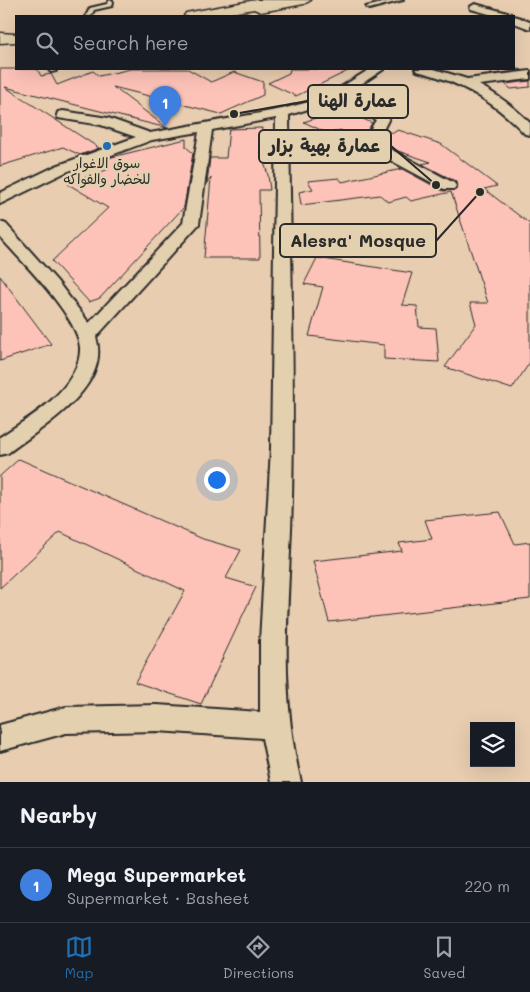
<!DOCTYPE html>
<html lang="en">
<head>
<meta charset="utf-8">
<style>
	:root { --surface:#171b24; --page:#242831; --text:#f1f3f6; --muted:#9ea1a6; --line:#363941; --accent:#1f6fb2 }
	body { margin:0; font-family:Mali,"Playpen Sans Arabic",sans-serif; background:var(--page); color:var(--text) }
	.controls { position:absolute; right:15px; bottom:15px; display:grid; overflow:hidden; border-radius:0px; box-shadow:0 5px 20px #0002 }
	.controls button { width:45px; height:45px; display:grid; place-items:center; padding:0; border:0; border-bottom:1px solid var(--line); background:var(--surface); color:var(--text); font:25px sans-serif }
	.you { position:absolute; left:216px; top:479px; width:18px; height:18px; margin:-12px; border:4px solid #fff; border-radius:50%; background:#1a73e8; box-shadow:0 0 0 8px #1a73e833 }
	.badge { display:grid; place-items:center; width:32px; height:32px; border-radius:50%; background:var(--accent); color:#fff; font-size:16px; font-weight:700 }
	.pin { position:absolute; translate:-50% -41px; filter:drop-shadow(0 1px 2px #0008) }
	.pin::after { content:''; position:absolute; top:26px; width:18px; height:15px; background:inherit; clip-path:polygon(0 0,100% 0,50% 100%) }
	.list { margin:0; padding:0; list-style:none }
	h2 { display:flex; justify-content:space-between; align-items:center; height:65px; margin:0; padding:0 20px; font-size:21px }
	h2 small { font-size:16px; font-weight:400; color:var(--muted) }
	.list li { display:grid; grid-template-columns:32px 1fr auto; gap:15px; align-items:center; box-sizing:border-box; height:75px; padding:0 20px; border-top:1px solid var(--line) }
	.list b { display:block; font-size:19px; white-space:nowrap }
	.list p { margin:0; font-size:16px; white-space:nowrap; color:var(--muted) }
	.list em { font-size:16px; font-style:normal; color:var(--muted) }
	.icon { flex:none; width:28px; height:28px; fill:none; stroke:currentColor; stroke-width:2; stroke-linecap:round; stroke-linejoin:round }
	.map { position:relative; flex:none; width:530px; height:782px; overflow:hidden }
	.search { position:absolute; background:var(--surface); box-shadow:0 5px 20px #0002; left:15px; right:15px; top:15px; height:55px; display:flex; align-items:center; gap:12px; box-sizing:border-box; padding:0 18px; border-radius:0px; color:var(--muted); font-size:19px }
	.sheet { height:140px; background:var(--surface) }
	nav { display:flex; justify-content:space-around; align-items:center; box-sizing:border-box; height:70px; border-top:1px solid var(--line); background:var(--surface); font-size:14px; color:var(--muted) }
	nav a { display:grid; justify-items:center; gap:2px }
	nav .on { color:var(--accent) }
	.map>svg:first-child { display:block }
</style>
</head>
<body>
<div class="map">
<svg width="530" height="782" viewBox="0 0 530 782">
	<rect width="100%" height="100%" fill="#e8cdb0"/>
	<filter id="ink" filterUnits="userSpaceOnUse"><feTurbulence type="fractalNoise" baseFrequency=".02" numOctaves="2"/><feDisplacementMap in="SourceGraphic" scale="10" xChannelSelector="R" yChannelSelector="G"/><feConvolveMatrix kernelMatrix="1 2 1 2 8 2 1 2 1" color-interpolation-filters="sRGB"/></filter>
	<g filter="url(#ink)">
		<!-- building -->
		<g fill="#fec3b8" stroke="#2b2b2b">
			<path d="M0,69H37L41,76L51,74L57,85L93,71L99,76L131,69H188L211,82L234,72L263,82V95L221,114L113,87L167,128L5,87L99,148L80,155L63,147L0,166Z"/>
			<path d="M290,69H352L296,96L268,83L289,73Z"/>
			<path d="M486,69H519L522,70L492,74Z"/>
			<path d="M530,81V87L511,89L505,84Z"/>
			<path d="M341,109L372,123L362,139L340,130L329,134L304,122Z"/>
			<path d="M262,128L261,153L268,175L270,190H259L260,258H204L211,178L207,183L210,158H226L229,129Z"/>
			<path d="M385,130L393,133L398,130L441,144L497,186L484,189L530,224V362L512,389L445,367L476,324L470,303H488L451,192L411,201L406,197L388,202L380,195L301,205L299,192L313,189L308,181L339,178L342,182L402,169L443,191L456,190L458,185L455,181L422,164L431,162L398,151L380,141Z"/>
			<path d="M186,139V147L193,153L184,207L100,298L89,302L52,261L108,208L68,184L109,169L96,163L112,157Z"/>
			<path d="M317,258L412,273L402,305L417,306L419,327L436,328L439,362L384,359V345L309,336L323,287L304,284Z"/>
			<path d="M0,276L51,344L0,361Z"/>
			<path d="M19,459L203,539L241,550L226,578L256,587L201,704L135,682L185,591L60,532L0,588V476Z"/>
			<path d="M500,512L515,544L530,542V599L329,622L313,561L402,551L399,543L432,539L425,520Z"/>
		</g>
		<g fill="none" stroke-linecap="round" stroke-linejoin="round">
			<defs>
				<g id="service">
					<path d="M110,0L113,2L112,6L94,10L91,16H86L90,8L107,4Z"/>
					<path d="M394,0H403L369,9L366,7Z"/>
					<path d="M48,69H54L56,71L51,72Z"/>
				</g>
				<g id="minor">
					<path d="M475,4L511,14L512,16H496L471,9L470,7Z"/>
					<path d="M512,16C518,16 524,20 530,22V29L514,23Z"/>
					<path d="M370,69H384L343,96L388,115L389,118L377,142L454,183L456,186L454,189H444L364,146L362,143L376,120L334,101L289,115C290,242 295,370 292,497C290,595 277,685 301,782H271L262,738L157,731L66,733L0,751V725L66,707L157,705L260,712V641L271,448L276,118L212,130L199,224L96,337C112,388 40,428 8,453L0,455V437C19,424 39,413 55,397C68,384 81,366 80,347C77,315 22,262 0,237V222L6,224L57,281L89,323L183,223L199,132L152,140L66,172L0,204V193L56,166L136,137L101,125L58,118L57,115L58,112L63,111L108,118L150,133L282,109L305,103L330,94Z"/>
					<path d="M415,69H434L467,79L530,71V79L479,85C498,95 515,108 530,123V135L525,134C494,101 461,82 417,71Z"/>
				</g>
				<g id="secondary">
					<path d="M256,0H311L304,4L261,12L254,9L213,16H184L186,13L191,12Z"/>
					<path d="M0,33L16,34V42L0,43Z"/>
				</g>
			</defs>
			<!-- service casing -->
			<use href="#service" stroke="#2b2b2b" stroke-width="4"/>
			<!-- minor casing -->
			<use href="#minor" stroke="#2b2b2b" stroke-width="4"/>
			<!-- secondary casing -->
			<use href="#secondary" stroke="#2b2b2b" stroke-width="3"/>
			<!-- service -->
			<use href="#service" fill="#e3d0ae" fill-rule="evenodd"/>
			<!-- minor -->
			<use href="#minor" fill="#e3d0ae" fill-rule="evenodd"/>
			<!-- secondary -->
			<use href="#secondary" fill="#e3d0ae" fill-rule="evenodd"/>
		</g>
	</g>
	<!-- markers -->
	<circle fill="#1f6fb2" stroke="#e3d0ae" stroke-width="2" cx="107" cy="146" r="5"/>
	<g text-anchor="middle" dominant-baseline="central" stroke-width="5" stroke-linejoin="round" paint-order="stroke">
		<!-- far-poi labels -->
		<g font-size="14" fill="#2b2b2b" stroke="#e3d0ae">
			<text x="107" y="162">سوق الاغوار<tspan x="107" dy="16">للخضار والفواكه</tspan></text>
		</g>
	</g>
	<!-- callouts -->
	<path fill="none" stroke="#2b2b2b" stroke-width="2" d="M234 114L308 101M436 185L391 146M480 192L436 241"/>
	<g fill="#2b2b2b" stroke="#e3d0ae" stroke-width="2">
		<circle cx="234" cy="114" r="5"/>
		<circle cx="436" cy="185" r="5"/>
		<circle cx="480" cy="192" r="5"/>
	</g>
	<g fill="#e3d0ae" stroke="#2b2b2b" stroke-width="2">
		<rect x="308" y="85" width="100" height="33" rx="5"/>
		<rect x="259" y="130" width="132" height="33" rx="5"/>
		<rect x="280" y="224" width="156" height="33" rx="5"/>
	</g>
	<g font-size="18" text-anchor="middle" font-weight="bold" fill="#2b2b2b">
		<text x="358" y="107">عمارة الهنا</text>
		<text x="325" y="152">عمارة بهية بزار</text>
		<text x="358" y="247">Alesra' Mosque</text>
	</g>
</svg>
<div class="controls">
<button><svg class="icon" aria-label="layers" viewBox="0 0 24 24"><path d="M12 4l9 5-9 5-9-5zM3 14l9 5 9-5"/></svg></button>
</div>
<div class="you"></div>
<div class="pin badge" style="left:165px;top:127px;background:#3f7fe0">1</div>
<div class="search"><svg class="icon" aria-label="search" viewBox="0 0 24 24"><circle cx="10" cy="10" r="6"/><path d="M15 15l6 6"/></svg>Search here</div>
</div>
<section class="sheet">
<h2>Nearby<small></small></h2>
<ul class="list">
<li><span class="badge" style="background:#3f7fe0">1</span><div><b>Mega Supermarket</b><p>Supermarket · Basheet</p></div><em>220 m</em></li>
</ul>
</section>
<nav>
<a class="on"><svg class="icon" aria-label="map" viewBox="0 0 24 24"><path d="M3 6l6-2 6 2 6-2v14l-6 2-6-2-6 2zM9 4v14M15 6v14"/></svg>Map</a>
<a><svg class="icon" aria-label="directions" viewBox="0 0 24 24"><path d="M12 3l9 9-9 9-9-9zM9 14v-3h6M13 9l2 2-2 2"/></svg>Directions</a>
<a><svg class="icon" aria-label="saved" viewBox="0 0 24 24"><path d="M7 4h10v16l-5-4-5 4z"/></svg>Saved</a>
</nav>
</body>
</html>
